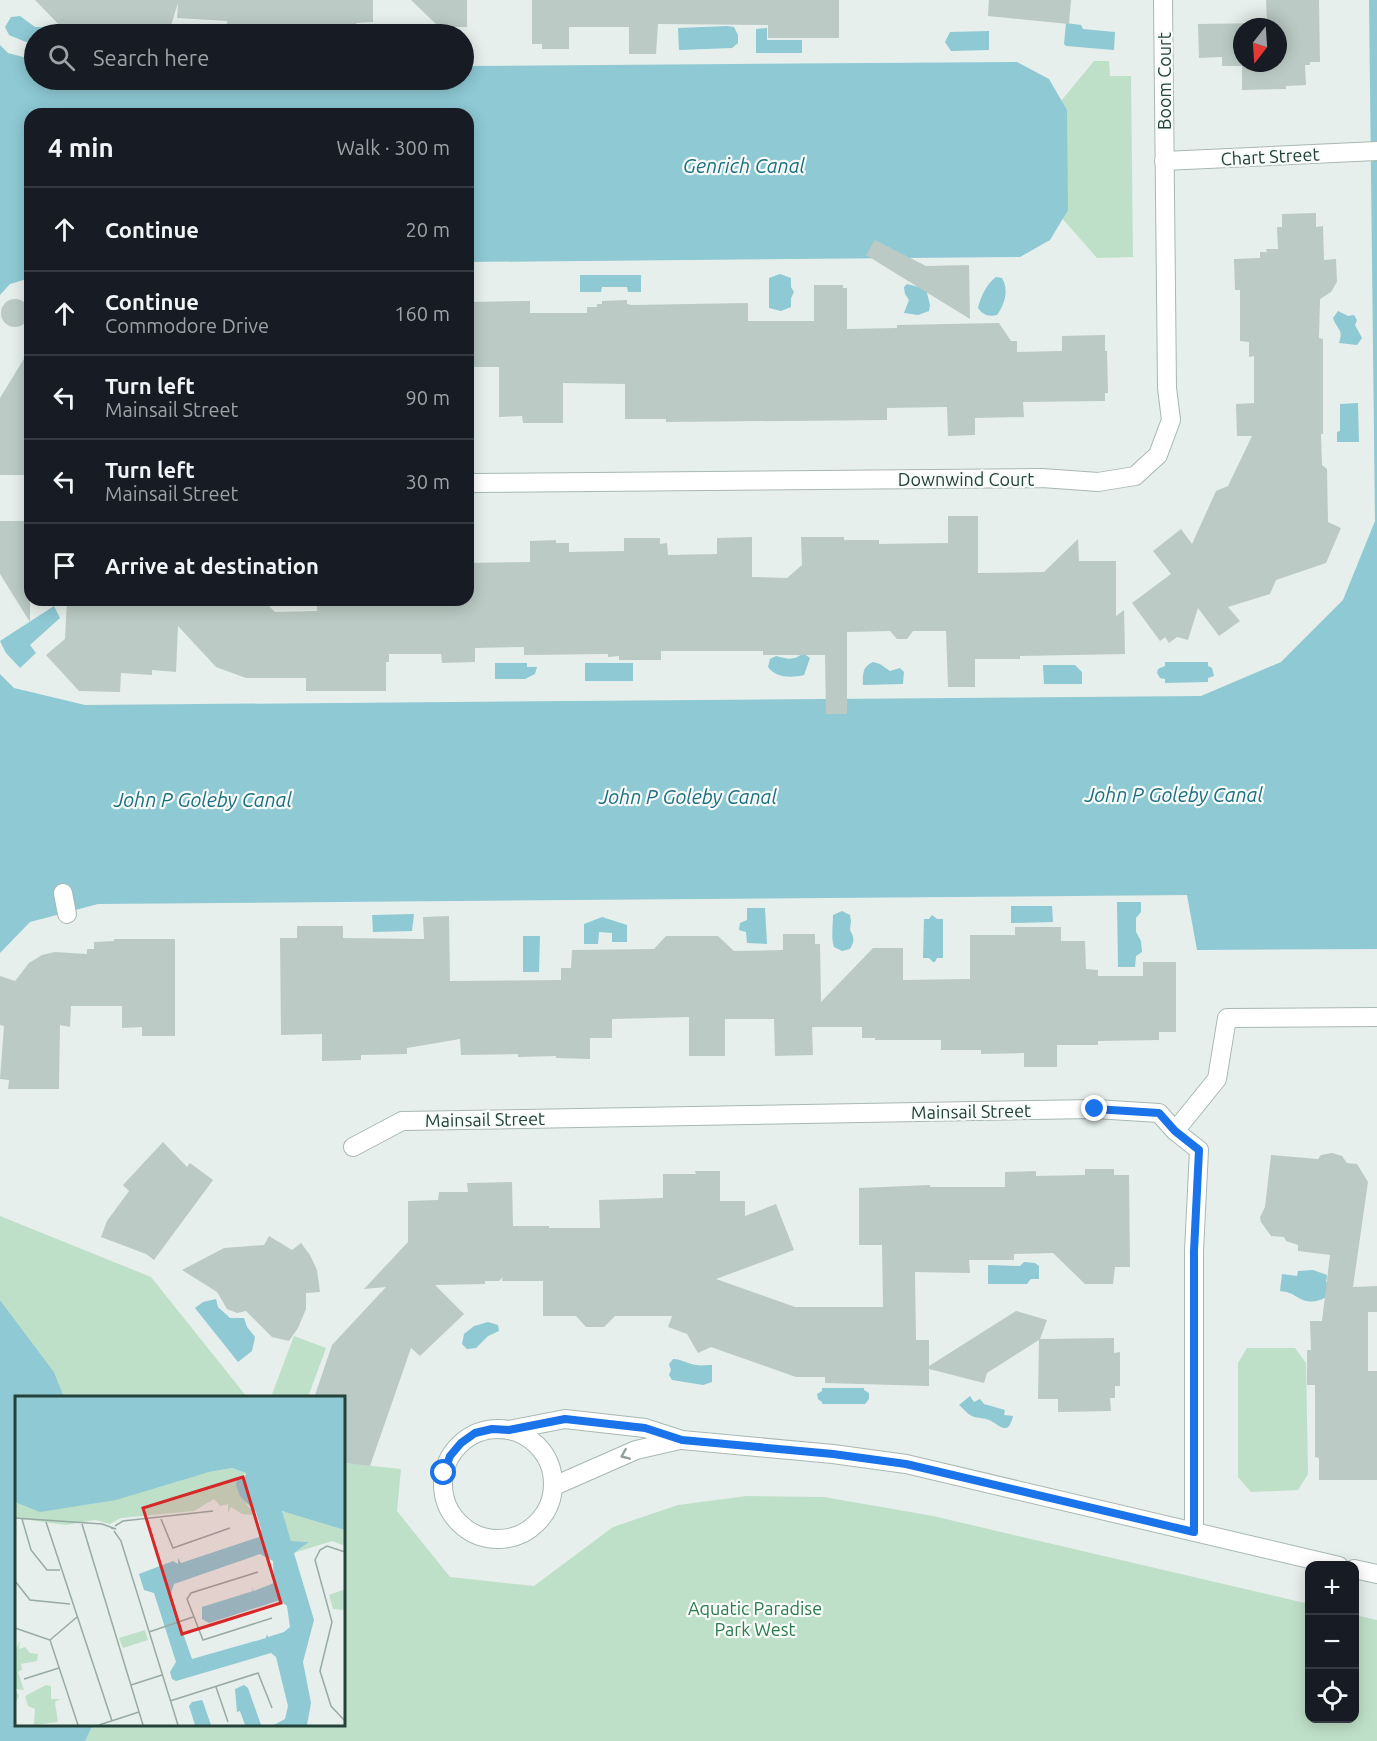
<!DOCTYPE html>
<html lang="en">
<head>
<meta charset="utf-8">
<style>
	:root { --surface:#171b24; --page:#20242c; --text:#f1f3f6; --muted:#9ea1a6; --line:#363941 }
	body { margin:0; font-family:Ubuntu,sans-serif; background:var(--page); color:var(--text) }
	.controls { position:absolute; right:18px; bottom:18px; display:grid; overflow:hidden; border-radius:12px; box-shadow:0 3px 15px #0003 }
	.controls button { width:54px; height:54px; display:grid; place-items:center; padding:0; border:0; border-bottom:2px solid var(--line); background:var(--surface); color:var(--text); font:30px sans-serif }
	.compass { position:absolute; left:1233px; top:18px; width:54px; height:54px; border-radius:50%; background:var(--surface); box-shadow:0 3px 15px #0003; rotate:197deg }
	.stop { position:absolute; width:18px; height:18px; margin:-14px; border:4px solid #1a73e8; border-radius:50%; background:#fff }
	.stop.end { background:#1a73e8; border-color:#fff; box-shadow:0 2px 6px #0008 }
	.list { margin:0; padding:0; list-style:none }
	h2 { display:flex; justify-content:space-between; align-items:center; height:78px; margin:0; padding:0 24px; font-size:26px }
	h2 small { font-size:20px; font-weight:400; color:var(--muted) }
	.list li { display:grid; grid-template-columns:39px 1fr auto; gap:18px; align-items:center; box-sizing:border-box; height:84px; padding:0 24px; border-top:2px solid var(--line) }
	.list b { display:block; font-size:22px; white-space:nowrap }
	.list p { margin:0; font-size:20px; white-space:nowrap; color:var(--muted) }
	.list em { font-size:20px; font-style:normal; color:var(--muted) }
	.icon { flex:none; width:33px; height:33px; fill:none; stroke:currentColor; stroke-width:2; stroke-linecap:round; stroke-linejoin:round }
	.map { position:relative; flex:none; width:1377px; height:1741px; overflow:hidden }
	.search { position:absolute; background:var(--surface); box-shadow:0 3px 15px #0003; left:24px; top:24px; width:450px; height:66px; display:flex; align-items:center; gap:15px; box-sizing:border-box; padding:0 21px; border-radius:33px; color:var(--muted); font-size:22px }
	.panel { position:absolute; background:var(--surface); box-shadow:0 3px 15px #0003; left:24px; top:108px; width:450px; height:498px; border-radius:18px }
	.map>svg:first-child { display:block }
</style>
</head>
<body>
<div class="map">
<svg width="1377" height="1741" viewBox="0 0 1377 1741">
	<rect width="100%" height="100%" fill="#e6efeb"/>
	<!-- green -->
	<g fill="#bfe0c8">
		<path d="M1094,61H1109L1110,76H1131L1133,257L1097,258L1062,218L1068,209L1061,101Z"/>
		<path d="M0,1216L151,1277L247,1397H64L54,1372L0,1300Z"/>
		<path d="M294,1336L326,1348L308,1397H271Z"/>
		<path d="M1247,1348H1295L1306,1363L1308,1474L1298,1490L1251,1492L1238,1477V1363Z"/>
		<path d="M344,1463L401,1469L397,1511L450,1577L534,1586L613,1527L678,1505L747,1496L824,1497L933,1516L1309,1604L1310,1718H1354L1355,1615L1377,1620V1741H85L93,1725L344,1724Z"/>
	</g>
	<!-- water -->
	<g fill="#8ec9d4">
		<path d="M1369,0H1377V949L1197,950L1187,895L98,904L30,922L0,953V674L14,688L85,705L1201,696L1281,662L1343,600L1375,521Z"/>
		<path d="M20,16L35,27H43L48,34H34V43L26,42L9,35L5,27L11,17Z"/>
		<path d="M1066,23L1081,25L1083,29L1115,32L1114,50L1066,46L1064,44Z"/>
		<path d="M727,26L734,27L738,35V43L732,48L679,50L678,28Z"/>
		<path d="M767,28V40H802V53H756V29Z"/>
		<path d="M989,31V50L951,51L945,42L950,32Z"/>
		<path d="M0,45L8,53L34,60V80H464V66L1017,62L1049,79L1067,110L1068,210L1050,240L1020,257L468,262V114H30V278L10,284L0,295Z"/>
		<path d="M780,274L791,278V287L794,292L791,298V307L781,311L769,308V278Z"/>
		<path d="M580,275H641V292H628L627,287H602L601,292H580Z"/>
		<path d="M996,277L1002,278C1009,290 1005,304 997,315C988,317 983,315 978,308C980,298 987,283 996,277Z"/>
		<path d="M907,284L926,289L930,305L929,311L918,315L904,313L909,300L905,294L904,287Z"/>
		<path d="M1338,311L1348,316L1354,315L1357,320L1355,325L1362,338L1357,345L1339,343C1344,329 1337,330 1333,318Z"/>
		<path d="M1358,403L1359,442H1337V432L1340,431V404Z"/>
		<path d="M54,606L60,618L30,645L36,653L20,668L6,653L0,641Z"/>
		<path d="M803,653L810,658L804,675C791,678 776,678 768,667L770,659L776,656C787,659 794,661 803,653Z"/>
		<path d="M873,662L880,664L890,671L900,668L904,672L903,684L863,685C863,674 862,667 873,662Z"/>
		<path d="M1165,662H1208V666L1212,668L1214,676L1208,678V682L1165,683V679L1160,678L1157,673L1158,669L1165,666Z"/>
		<path d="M495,663H527V667H537L535,674L525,679H495Z"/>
		<rect x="585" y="663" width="48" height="18"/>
		<path d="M1043,665H1075L1082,672V684H1044Z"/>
		<path d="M1117,902H1141V912L1136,918V932L1141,941L1142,952L1136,956L1135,967H1118Z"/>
		<path d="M1011,906H1052L1053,922L1011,923Z"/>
		<path d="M747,908H765L767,944L747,943L746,932L739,930L740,923L747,920Z"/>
		<path d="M842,911L850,915L851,921L850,930C854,937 855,941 850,949L842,951L834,947C831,939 833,925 833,915Z"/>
		<path d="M414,914L412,931L373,932L372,915Z"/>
		<path d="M932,915L937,919H943V958H937L935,962H933L929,958H923L924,919H929Z"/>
		<path d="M602,917L627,925V942H612V933L599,932L598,944H584V924Z"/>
		<path d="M523,936H540L539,972H523Z"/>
		<path d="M1024,1262L1035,1263L1039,1266V1279H1031L1027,1284H988V1265L1020,1266Z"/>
		<path d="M1313,1270L1327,1275L1326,1282L1344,1284C1330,1295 1315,1309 1297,1297C1291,1293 1288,1292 1280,1291L1282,1274L1297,1276L1298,1271Z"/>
		<path d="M216,1299L218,1307L230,1318H244L247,1327L255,1337L252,1351L238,1362L195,1308L203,1302Z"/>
		<path d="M0,1300L54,1372L64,1397L16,1398V1724L93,1725L85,1741H0Z"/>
		<path d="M488,1322L498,1325L499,1331L488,1336L476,1348L467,1349L462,1344L464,1334L474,1326Z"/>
		<path d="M673,1359C681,1359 689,1364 696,1365C701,1366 707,1365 712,1365V1382L703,1385L672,1380L669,1375L671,1370L669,1364Z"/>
		<path d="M822,1388H864V1390L869,1393V1399L865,1404H822V1402L818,1399L817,1394L822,1391Z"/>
		<path d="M970,1396L974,1402L980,1399L984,1404L1005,1410L1004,1415L1013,1416C1008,1438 999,1424 989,1420C984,1418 979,1418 974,1417C968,1415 964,1409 959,1405Z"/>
	</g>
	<!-- building -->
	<g fill="#bbcac4" fill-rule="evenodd">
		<path d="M35,0H373V22L356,23L357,25L285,26V31L227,26V21L177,18L178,3L169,32L67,33Z"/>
		<path d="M411,0H467V27H439Z"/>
		<path d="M532,0H839V38H768V25L658,24L656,54H629V27H569V49H542V44H532Z"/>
		<path d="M989,0H1071L1069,24L988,16Z"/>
		<path d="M1266,0H1319L1320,62H1310V65H1305L1306,85L1286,86V89L1242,90V66H1222V57L1199,58L1198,24L1267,23ZM1242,27H1278V63H1242Z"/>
		<path d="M1316,213V227L1323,226L1324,260L1336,259L1337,282L1331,292L1320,299L1319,338L1323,339V434H1321L1322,465L1327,469L1328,522L1341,528L1326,563L1276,580L1270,594L1228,607L1240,621L1219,636L1198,608L1188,640L1177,637L1169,643L1165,637L1160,641L1132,603L1171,574L1153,551L1181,529L1192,544L1216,491L1228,486L1252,436H1237L1236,404L1254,403V356L1249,357V342L1240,341V290H1235L1234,259L1260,258V252H1267L1266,249H1278L1277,227H1282V214Z"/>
		<path d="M875,240L926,266L969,265L970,319L866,255Z"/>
		<path d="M814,285H843V288H847V329L897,328V325L999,323L1011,341H1017V352L1062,351V336L1105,335V351H1107L1108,393H1105V401L1023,402L1024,417L975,418V435L948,436L947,407L887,408V420L666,422V419H625V384L563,383V423H523L522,416L499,417V367H468V302L530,301V313H587V307H597V304H602V301L627,300V304L632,305L748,303V321H814Z"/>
		<circle cx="15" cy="313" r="14"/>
		<path d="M30,349V475H0V398Z"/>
		<path d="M948,516H978V573L1044,572L1078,539L1079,561H1116V616L1124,610L1125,654L1020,656V659H975V687H948L946,631H913L907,639H897L890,631L847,632V714H826L825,655H763V651H661V660H619V656L608,657V654L524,655V647L475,648V662L442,663L441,654H389V662H386V691H306V678H246L216,667L178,626L176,672L152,670V675L121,673L120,692L79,691L46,655L65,639L67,600H124L211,606V601L263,600L275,612L317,611V600H468V563L530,562V541L556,540V543H569V552L624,551V538H660V544L667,543L668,555L717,554V538L752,537V577L787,578L802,565L801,537H844V540H879V544L948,543Z"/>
		<path d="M0,521H30V622L0,574Z"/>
		<path d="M449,916L450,981L561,980V968H571L572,950L654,949L666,936H718L734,951L783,950V934H815V944H820L821,1002L873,948H903V980L970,979V935H1015V927H1061V941H1085L1086,969L1098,970V976H1143V962H1176V1032H1159V1040L1098,1041V1045H1057V1067H1024V1053L981,1054V1050H941V1040H875V1038H862V1027H812L813,1055L775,1056L774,1019H725V1056H689V1017L612,1019V1038H590V1059L556,1058V1056L518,1057V1054L461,1055L460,1039L407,1048V1054L361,1055V1060L322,1061V1034L281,1035L280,938H297V926H343V938L424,939L423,917Z"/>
		<path d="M114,939H175V1036H142V1027L122,1028V1006H71L70,1027L60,1025L59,1089H8L9,1080L0,1079L4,1026L0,1025V976L15,981L29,963L42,955L55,952L87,954V949H94V942L114,941Z"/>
		<path d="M163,1142L187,1167L190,1163L213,1180L154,1260L146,1254L101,1237L107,1221L129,1191L123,1185Z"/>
		<path d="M1332,1153L1342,1156L1347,1163L1357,1164L1368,1182L1353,1287L1377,1286V1312H1368V1371H1377V1480H1319V1458L1315,1457V1385H1307V1350H1311L1310,1321H1322L1330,1255L1298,1251V1245L1286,1241L1284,1237L1271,1236L1261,1222L1260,1217L1265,1207L1271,1155L1318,1159L1321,1155Z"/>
		<path d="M1085,1169H1114V1175H1129L1130,1267H1115L1113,1284H1085L1053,1253L1014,1254V1260H969L970,1273L915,1272L916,1340H929V1366L1016,1311L1047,1320L1040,1339L1114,1338V1353L1120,1352V1386H1115V1398H1110L1111,1411L1058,1412V1399H1038L1039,1340L987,1373L984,1383L929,1369V1386L825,1383V1377H796L711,1347L698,1353L687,1334L668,1327L672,1316H615L604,1327H586L576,1316H543V1281H502L503,1277L499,1281H485V1284L435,1285L464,1314L420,1356L411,1348L370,1466L344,1463V1398H314L332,1345L386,1287L364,1289L408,1242V1201L438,1200L439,1192H468L467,1183L512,1182L513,1226H549V1228H600L599,1200L663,1198V1174H696L695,1171H720V1201H745V1216L776,1204L794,1250L716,1279L795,1307H883L882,1245H859V1188L930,1185V1187H1005V1172L1036,1171V1176L1085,1175Z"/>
		<path d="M269,1236L292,1250L301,1243L310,1255L317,1270L320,1292L306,1293V1309L298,1328L289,1341L272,1337L246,1311L237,1313L227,1309L217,1292L182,1270L224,1248L264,1245Z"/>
	</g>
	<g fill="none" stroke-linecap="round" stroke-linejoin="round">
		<defs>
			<g id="minor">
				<path d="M1164,161L1377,151"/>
				<path d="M468,483L1042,478L1098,482L1135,476L1158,455L1171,420L1167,388L1163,0"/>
				<path d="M63,893L67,914"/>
				<path d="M1175,1131L1217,1079L1227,1018L1377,1017"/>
				<path d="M353,1147L402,1121L1095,1109L1159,1113L1175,1131L1199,1150L1194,1251V1532"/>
				<circle cx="498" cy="1484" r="55"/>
				<path d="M509,1430L565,1419L645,1428L682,1440L833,1454L906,1464L1339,1566"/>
				<path d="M554,1486L636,1450L680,1440"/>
				<path d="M1354,1569L1377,1574"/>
			</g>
		</defs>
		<!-- minor casing -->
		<use href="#minor" stroke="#a8b8b2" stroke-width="20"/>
		<!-- minor -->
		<use href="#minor" stroke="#fff" stroke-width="18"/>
	</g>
	<!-- one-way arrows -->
	<defs><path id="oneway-chevron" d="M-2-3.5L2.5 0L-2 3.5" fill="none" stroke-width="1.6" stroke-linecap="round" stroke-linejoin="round" transform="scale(1.5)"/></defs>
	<use stroke="#92a09c" href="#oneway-chevron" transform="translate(625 1455) rotate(157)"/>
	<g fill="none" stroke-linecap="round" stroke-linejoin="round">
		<!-- route -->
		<path stroke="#1a73e8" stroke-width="8" d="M444,1473L450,1456L461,1443L475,1433L492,1429L509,1430L565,1419L645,1428L682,1440L833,1454L906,1464L1194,1532V1251L1199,1150L1175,1131L1159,1113L1095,1109"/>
	</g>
	<g text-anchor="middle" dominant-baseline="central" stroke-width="4.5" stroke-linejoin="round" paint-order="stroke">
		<!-- street labels -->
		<g font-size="18" fill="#24423a" stroke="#f7fbf9">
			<text transform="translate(1164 81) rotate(-90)">Boom Court</text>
			<text transform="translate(1270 156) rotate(-3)">Chart Street</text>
			<text x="966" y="479">Downwind Court</text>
			<text transform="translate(971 1111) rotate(-1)">Mainsail Street</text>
			<text transform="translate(485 1119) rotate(-1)">Mainsail Street</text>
		</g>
		<!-- park labels -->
		<g font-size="18" fill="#2d7a4b" stroke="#f7fbf9">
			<text x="755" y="1608">Aquatic Paradise<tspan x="755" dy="21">Park West</tspan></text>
		</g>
		<!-- water labels -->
		<g font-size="20" font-style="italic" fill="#1c6f80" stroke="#f7fbf9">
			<text x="744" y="165">Genrich Canal</text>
			<text x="1174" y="794">John P Goleby Canal</text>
			<text x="688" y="796">John P Goleby Canal</text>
			<text x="203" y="799">John P Goleby Canal</text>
		</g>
	</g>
	<!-- overview -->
	<g transform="translate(15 1396)">
		<rect width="330" height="330" fill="#e6efeb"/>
		<path d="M217,72L231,77L226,80L232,109L242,119L227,118L216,111L213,117V108L205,110L199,103L179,115L106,122L95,128L80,124L51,129L0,122V74L179,79ZM272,113L330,134V150L317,145L279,157L294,146L276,145L267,117ZM330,193V214L318,213L314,199ZM130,234L133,244L108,252L104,242ZM5,245L4,253L10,251L15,257L23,258L22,265L6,268L7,274L3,276L9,294L0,293L4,300L0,308V254ZM31,289L36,290V303H45L40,306L43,326L19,329L20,313L13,310L10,300Z" fill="#bfe0c8"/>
		<path d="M0,1H330V134L267,115L276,145L294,146L279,157L299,224L288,266L296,307L292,329H259L270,323L273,310L261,261L256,257L161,285L157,283L155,276L161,266L139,197L129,194L124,178L158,165L163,168V162L166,167L244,141L246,133L241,116L225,100L221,89L222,82L230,81L231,77L217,72L194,76L101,104L25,116L0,106ZM245,158L258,165L259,187L239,195L236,190L238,195L187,211V223L194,227L265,204L272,210L275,231L269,236L253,241L252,238L251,242L177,263L155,200L159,188ZM229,289L233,292L246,329H230L225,315L222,316L220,293ZM187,304L188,306L196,329H180L174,310L177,306Z" fill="#8ec9d4" fill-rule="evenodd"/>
		<path fill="none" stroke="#98aaa4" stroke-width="1.5" d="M0,122L87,128L101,133L96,132M7,123L16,154L32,174H45M146,123L158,152L215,132M31,126L97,325M67,128L128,329M100,130L108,125L198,115M99,135L106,145L163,329M330,156L312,150L305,154L300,164L317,226L305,275L316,310L330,325M243,176L176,197L172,203L188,244L257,222M0,185L15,204L55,208M0,232L35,244L63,329M134,236L178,221M35,244L62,221M9,283L44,272M116,289L147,279M201,291L213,326M155,305L243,277L257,312M84,329L124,316"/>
		<path fill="#d62828" fill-opacity="0.15" stroke="#d62828" stroke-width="3" d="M228,81L266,207L167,238L128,112Z"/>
		<rect width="330" height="330" fill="none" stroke="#24423a" stroke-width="3"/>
	</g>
</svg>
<div class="controls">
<button>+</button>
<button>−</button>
<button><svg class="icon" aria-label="locate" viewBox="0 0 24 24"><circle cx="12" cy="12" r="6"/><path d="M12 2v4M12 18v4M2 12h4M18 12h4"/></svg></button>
</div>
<svg class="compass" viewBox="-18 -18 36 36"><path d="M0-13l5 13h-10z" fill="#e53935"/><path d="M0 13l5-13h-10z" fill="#9ea1a6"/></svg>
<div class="stop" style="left:444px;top:1473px"></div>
<div class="stop end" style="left:1095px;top:1109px"></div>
<div class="search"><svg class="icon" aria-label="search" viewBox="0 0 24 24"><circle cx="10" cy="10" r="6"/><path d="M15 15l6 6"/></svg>Search here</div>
<section class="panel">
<h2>4 min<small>Walk · 300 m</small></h2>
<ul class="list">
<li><svg class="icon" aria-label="ahead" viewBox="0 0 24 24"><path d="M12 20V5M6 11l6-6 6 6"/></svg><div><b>Continue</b></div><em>20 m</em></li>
<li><svg class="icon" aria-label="ahead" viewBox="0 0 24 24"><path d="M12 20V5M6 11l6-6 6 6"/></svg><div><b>Continue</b><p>Commodore Drive</p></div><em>160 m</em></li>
<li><svg class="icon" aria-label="left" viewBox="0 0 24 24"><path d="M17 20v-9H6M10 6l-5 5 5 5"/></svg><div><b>Turn left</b><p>Mainsail Street</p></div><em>90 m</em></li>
<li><svg class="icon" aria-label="left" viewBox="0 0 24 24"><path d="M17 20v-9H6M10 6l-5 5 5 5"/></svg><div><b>Turn left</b><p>Mainsail Street</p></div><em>30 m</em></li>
<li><svg class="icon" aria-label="arrive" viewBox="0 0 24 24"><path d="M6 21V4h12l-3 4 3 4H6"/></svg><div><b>Arrive at destination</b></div></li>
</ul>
</section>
</div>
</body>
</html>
